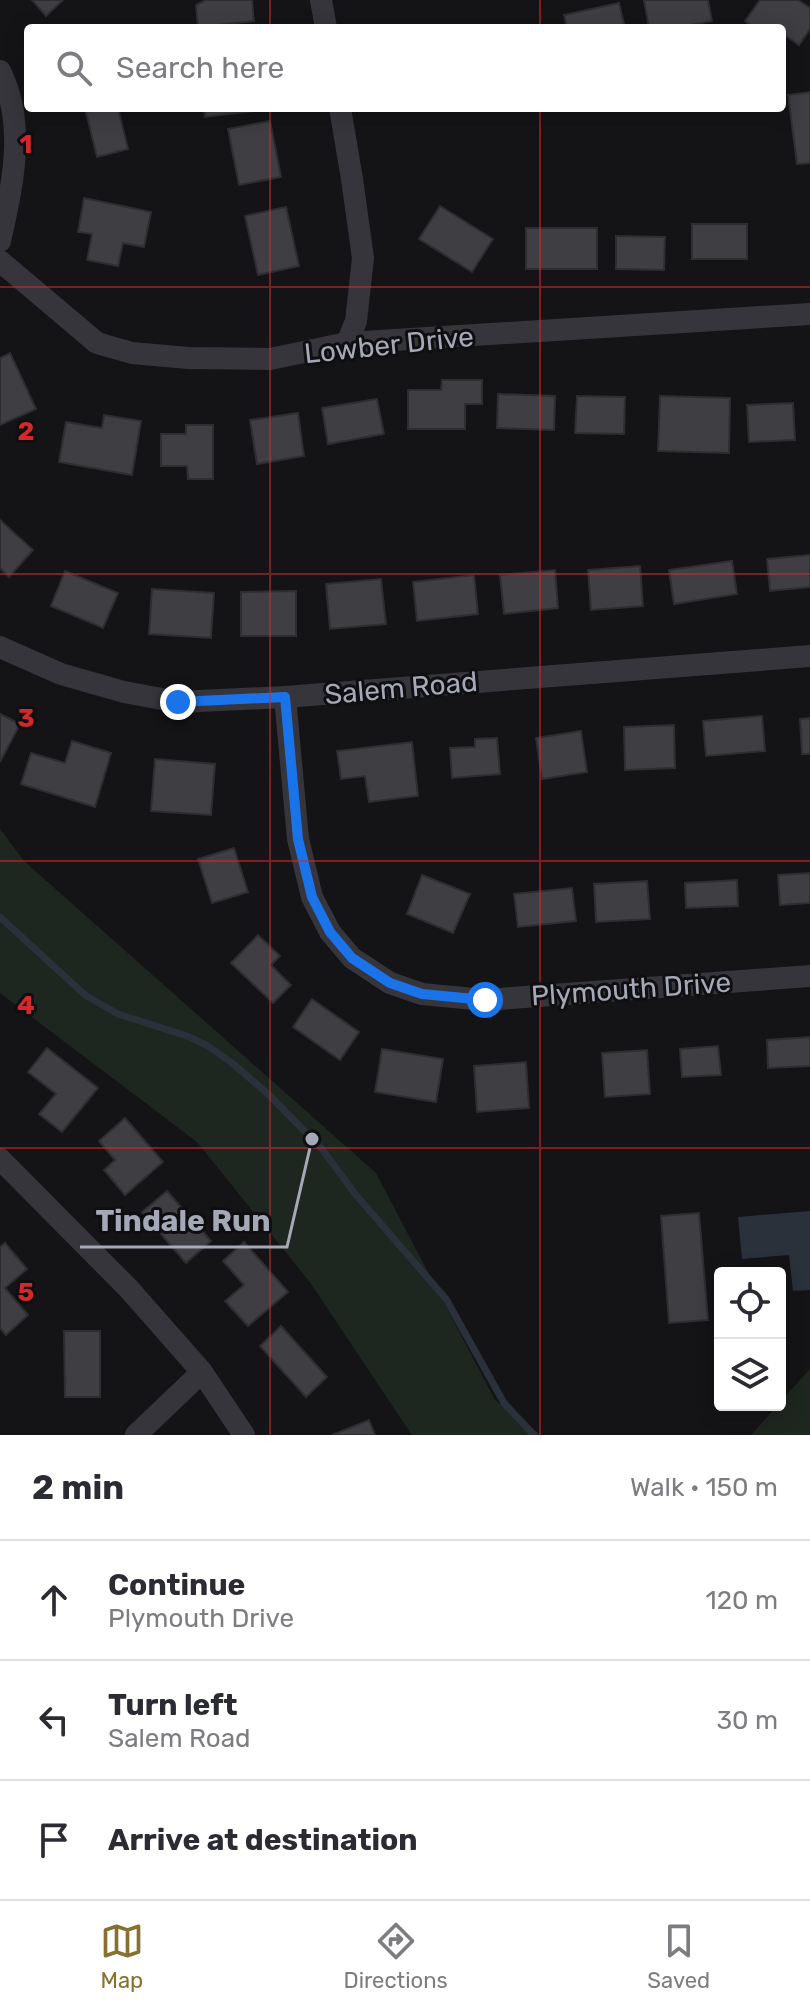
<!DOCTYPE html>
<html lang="en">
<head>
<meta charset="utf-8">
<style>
	:root { --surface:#fff; --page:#f2f2f3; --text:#2b2b33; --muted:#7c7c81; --line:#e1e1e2; --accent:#87712f }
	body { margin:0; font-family:Rubik,sans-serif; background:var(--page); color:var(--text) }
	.controls { position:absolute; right:24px; bottom:24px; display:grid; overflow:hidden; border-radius:8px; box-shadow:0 4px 20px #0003 }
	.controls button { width:72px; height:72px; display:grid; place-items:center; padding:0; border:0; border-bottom:2px solid var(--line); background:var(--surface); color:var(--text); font:40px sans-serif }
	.stop { position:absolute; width:24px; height:24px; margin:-18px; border:6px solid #1a73e8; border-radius:50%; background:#fff }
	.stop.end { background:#1a73e8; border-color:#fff; box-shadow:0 2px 8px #0008 }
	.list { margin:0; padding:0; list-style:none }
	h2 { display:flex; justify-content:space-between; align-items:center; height:104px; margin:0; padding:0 32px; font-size:34px }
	h2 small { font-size:26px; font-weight:400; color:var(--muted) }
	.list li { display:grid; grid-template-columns:52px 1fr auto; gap:24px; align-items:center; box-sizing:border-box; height:120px; padding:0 32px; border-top:2px solid var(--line) }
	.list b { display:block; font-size:30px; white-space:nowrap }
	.list p { margin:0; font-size:26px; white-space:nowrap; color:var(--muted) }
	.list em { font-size:26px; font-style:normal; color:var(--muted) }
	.icon { flex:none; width:44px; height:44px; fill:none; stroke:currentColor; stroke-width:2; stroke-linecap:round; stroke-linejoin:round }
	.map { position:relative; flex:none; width:810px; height:1435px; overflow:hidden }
	.search { position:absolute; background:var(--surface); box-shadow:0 4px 20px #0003; left:24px; right:24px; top:24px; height:88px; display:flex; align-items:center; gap:20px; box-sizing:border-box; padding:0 28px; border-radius:8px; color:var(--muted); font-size:30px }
	.sheet { height:464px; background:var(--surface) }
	nav { display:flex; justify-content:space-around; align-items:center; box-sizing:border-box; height:112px; border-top:2px solid var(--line); background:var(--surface); font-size:22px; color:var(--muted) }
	nav a { display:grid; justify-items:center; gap:4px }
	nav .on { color:var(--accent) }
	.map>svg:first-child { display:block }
</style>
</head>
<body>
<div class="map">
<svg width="810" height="1435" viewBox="0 0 810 1435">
	<rect width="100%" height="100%" fill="#141416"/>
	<!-- green -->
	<g fill="#1e2620">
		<path d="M0,829L24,861L376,1173L495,1400L541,1435H412L309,1281L197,1142L0,993Z"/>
		<path d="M810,1369V1435H751L778,1405H780V1402Z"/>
	</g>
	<!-- water -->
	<path fill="#2a313a" d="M810,1211V1290L793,1291L789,1255L742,1259L738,1217Z"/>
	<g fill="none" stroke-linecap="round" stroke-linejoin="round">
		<!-- stream -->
		<path stroke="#2a313a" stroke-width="7" d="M0,917L85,995L118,1014L187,1036L208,1046L232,1063L268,1094L322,1149L356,1195L446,1299L504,1403L534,1435"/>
	</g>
	<!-- building -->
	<g fill="#3e3e43" stroke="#2e2e32" stroke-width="2">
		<path d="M32,0H63L46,16Z"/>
		<path d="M206,0H252L254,21L198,27L196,5Z"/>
		<path d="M644,0H708L712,21L675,28H649Z"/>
		<path d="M760,0H798L810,8V29L799,45L782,33V28L772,26L771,28H754L745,21Z"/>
		<path d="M619,3L625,28H567L564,15Z"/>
		<path d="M810,92V163L797,164L788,95Z"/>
		<path d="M85,108H118L128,149L97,157Z"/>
		<path d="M204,108H253V111L205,117Z"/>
		<path d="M270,121L281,177L239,185L228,129Z"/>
		<path d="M84,198L151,212L144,247L123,243L118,266L87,260L92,234L78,232Z"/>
		<path d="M440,206L493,239L472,272L419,239Z"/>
		<path d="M286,207L299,266L258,275L245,216Z"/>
		<rect x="692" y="224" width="55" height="35"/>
		<rect x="526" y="228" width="71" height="41"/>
		<path d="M616,236L665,237L664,270L616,269Z"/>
		<path d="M10,353L36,409L0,425V358Z"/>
		<path d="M442,380H482V404H465V429H408V390H441Z"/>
		<path d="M498,394L555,396L554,430L497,428Z"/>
		<path d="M577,396L625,397L624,434L575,433Z"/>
		<path d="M660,396L730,398L729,453L658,451Z"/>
		<path d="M377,399L384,434L328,444L322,408Z"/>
		<path d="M793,403L795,440L749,442L747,405Z"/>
		<path d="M298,413L304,456L257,464L250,420Z"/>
		<path d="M104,415L141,421L132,475L59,462L66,422L102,428Z"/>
		<path d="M186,425H213V479H188L187,466H161V434H186Z"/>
		<path d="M0,520L33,550L9,577L0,568Z"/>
		<path d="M810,555V587L770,591L767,559Z"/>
		<path d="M732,561L737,594L674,604L669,570Z"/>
		<path d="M640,566L643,606L591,610L588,570Z"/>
		<path d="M555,570L558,608L504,614L500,575Z"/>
		<path d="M65,571L118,593L103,628L51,606Z"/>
		<path d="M474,575L478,614L417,621L413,582Z"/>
		<path d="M381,579L386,624L330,629L326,584Z"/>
		<path d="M152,589L214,593L211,638L149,634Z"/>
		<path d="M296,591V636H241V592Z"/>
		<path d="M0,714L20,724L0,762Z"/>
		<path d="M762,716L765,751L706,756L703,721Z"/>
		<path d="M810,718V754H802L800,719Z"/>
		<path d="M674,725L675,768L625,770L624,727Z"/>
		<path d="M581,731L587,772L542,779L536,738Z"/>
		<path d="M497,738L500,774L452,778L450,748L475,747V739Z"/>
		<path d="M72,741L111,753L95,807L21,784L31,753L65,763Z"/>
		<path d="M412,742L418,796L369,802L365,776L341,779L337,751Z"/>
		<path d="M155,759L215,764L211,815L151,811Z"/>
		<path d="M234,848L248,892L212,903L198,859Z"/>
		<path d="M810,873V903L780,905L778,875Z"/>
		<path d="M422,875L470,894L453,933L407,914Z"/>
		<path d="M737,880L738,906L686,908L685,883Z"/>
		<path d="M647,881L650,919L596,922L594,884Z"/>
		<path d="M572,888L576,921L518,927L514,894Z"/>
		<path d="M258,935L280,956L271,965L291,985L273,1003L231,963Z"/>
		<path d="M312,999L359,1032L340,1060L293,1027Z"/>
		<path d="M810,1037V1066L768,1068L767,1040Z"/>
		<path d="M718,1046L721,1075L682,1077L680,1049Z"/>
		<path d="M47,1048L98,1088L62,1132L39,1114L56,1094L28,1072Z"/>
		<path d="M382,1049L443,1059L436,1102L375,1092Z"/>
		<path d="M647,1050L650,1094L605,1097L602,1053Z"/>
		<path d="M526,1062L529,1108L477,1112L474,1066Z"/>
		<path d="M125,1118L163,1162L125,1195L104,1170L115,1160L99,1141Z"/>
		<path d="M167,1191L211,1241L186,1263L142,1212Z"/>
		<path d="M699,1213L708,1320L669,1323L661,1216Z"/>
		<path d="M244,1242L288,1292L248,1326L225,1301L244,1285L223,1261Z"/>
		<path d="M5,1243L27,1269L5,1288L28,1315L6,1335L0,1328V1247Z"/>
		<path d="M281,1326L327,1377L306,1397L260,1346Z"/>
		<path d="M64,1331H100V1397H65Z"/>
		<path d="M369,1420L375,1435H332Z"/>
	</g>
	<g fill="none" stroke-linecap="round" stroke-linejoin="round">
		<!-- minor -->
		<g stroke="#35353b" stroke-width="22">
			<path d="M321,0L326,28"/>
			<path d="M0,71C27,125 12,187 0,241"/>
			<path d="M340,108L352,179L363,258L356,321L347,343"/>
			<path d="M0,261L97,343L132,353L188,358L270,359L347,343L810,314"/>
			<path d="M0,647L61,674L124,692L178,702L285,697L810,656"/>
			<path d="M285,697L298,839L312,897L330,932L352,958L390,983L422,994L485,1000L810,976"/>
			<path d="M0,1159L129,1289L202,1372L244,1435"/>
			<path d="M136,1435L202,1372"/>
		</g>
	</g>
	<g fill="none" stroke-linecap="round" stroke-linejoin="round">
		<!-- route -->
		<path stroke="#1a73e8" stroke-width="10" d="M178,702L285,697L298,839L312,897L330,932L352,958L390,983L422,994L485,1000"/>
	</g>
	<!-- grid -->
	<path fill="none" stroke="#d62828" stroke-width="2" stroke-opacity="0.55" d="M270,0V28M540,0V28M270,108V1435M540,108V1435M0,287H810M0,574H810M0,861H810M0,1148H810"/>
	<g text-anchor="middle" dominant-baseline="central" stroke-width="6" stroke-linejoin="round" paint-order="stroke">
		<!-- street labels -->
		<g font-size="28" fill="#a5a9b7" stroke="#0f0f11">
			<text transform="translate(389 345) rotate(-6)">Lowber Drive</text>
			<text transform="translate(401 688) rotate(-5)">Salem Road</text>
			<text transform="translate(631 989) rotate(-4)">Plymouth Drive</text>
		</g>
	</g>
	<g font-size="26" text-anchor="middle" font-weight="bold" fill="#d62828" stroke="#0f0f11" stroke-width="6" stroke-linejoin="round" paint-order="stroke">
		<text x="26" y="153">1</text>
		<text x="26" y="440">2</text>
		<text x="26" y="727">3</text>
		<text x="26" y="1014">4</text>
		<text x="26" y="1301">5</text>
	</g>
	<!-- callouts -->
	<path fill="none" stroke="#a5a9b7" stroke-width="3" d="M312 1139L287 1247H80"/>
	<circle fill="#a5a9b7" stroke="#0f0f11" stroke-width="3" cx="312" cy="1139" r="8"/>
	<g font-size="30" text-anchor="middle" font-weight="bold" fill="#a5a9b7" stroke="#0f0f11" stroke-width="6" stroke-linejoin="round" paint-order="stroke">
		<text x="183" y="1231">Tindale Run</text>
	</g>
</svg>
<div class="controls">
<button><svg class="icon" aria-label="locate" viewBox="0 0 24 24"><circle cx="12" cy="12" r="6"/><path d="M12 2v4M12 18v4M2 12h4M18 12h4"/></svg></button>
<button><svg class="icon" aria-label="layers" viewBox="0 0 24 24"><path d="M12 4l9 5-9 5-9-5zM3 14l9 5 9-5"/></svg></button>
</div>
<div class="stop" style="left:485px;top:1000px"></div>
<div class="stop end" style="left:178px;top:702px"></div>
<div class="search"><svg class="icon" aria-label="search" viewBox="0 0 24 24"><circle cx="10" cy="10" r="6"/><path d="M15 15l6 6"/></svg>Search here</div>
</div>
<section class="sheet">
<h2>2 min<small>Walk · 150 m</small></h2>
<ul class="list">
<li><svg class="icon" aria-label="ahead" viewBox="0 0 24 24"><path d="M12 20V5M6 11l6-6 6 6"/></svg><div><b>Continue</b><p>Plymouth Drive</p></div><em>120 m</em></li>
<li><svg class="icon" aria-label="left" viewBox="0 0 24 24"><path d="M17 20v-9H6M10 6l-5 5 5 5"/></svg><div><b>Turn left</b><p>Salem Road</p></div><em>30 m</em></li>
<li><svg class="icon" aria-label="arrive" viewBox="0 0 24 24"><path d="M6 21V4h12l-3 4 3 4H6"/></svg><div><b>Arrive at destination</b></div></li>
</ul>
</section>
<nav>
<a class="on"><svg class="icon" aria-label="map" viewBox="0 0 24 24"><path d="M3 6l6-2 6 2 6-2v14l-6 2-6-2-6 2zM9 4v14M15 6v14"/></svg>Map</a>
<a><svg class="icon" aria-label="directions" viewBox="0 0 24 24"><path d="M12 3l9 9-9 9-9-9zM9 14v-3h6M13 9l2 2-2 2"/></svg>Directions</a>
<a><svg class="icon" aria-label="saved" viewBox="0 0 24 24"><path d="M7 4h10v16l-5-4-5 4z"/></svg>Saved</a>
</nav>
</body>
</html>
